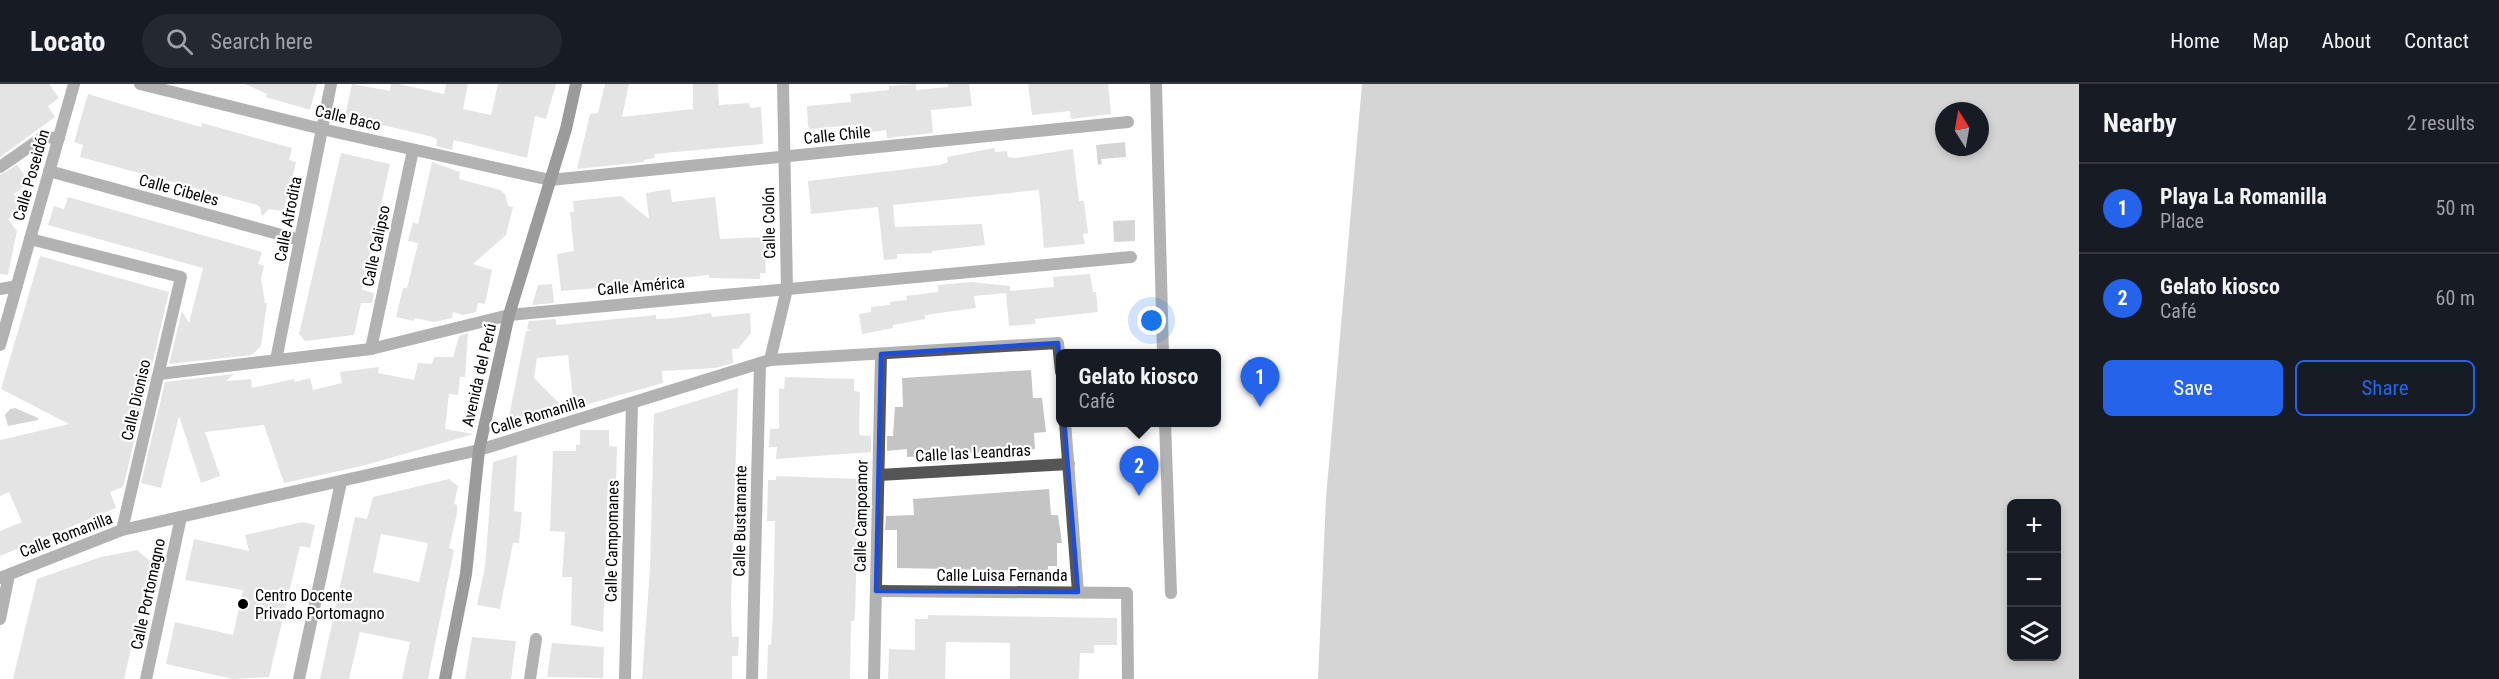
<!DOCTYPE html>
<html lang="en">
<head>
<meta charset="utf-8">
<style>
	:root { --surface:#171b24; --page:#242831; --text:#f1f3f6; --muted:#9ea1a6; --line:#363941; --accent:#2563eb }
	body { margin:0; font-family:"Roboto Condensed",sans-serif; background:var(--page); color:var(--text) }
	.controls { position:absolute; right:18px; bottom:18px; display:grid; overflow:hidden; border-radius:9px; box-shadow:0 3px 9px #0003 }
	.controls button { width:54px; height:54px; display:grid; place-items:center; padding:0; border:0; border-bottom:2px solid var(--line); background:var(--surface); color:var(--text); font:30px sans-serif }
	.compass { position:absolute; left:1935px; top:18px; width:54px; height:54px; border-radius:50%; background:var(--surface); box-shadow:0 3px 9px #0003; rotate:349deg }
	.you { position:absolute; left:1152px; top:237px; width:21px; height:21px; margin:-15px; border:4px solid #fff; border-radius:50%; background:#1a73e8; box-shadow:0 0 0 9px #1a73e833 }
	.badge { display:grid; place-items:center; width:39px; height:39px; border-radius:50%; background:var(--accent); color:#fff; font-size:20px; font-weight:700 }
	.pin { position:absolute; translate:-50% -50px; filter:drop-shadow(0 2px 3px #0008) }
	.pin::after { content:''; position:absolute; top:32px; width:21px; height:18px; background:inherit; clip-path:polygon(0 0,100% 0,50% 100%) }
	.popup { position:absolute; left:1056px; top:265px; width:165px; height:78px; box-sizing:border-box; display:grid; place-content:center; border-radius:9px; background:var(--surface); filter:drop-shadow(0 2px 4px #0005); font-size:20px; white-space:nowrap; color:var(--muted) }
	.popup b { font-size:22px; color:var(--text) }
	.popup::after { content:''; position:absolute; left:50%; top:100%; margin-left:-12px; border:12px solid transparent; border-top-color:var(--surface) }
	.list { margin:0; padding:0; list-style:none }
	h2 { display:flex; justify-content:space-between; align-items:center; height:78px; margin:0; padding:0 24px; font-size:26px }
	h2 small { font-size:20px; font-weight:400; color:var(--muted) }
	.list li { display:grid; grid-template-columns:39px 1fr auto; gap:18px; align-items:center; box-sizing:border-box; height:90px; padding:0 24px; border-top:2px solid var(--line) }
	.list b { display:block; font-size:22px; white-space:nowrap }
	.list p { margin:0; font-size:20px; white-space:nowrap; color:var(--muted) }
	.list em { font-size:20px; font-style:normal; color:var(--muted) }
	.actions { display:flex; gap:12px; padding:18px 24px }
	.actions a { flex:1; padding:14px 0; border:2px solid var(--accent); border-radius:9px; text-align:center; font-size:21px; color:var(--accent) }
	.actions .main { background:var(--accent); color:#fff }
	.icon { flex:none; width:33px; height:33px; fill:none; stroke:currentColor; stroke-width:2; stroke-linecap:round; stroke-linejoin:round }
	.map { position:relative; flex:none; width:2079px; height:595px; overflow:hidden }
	header { display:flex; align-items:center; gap:36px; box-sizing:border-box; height:84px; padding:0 30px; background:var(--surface); border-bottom:2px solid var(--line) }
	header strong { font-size:28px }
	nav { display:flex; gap:33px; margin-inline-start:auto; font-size:21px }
	.search { width:420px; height:54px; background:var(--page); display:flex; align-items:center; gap:15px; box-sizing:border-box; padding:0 21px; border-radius:33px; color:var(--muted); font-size:22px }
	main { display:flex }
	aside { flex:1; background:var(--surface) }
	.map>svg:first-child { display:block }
</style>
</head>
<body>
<header>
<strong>Locato</strong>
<div class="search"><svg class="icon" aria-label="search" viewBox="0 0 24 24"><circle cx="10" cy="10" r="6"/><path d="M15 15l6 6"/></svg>Search here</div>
<nav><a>Home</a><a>Map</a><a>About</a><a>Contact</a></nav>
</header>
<main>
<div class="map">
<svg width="2079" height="595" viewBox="0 0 2079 595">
	<rect width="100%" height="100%" fill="#fff"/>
	<!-- water -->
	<g fill="#a3a3a3" fill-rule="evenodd">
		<path d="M1362,0H2079V595H1318L1326,414ZM1944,27H1980V63H1944ZM2012,420H2056V572H2012Z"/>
		<path d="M1125,58L1126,73L1101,75L1102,80L1098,81L1096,61Z"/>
		<path d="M1135,136V157L1114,158L1113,137Z"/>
		<path d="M15,324L38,334V336L8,342L5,331L10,325Z"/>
	</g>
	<!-- building -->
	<g fill="#c4c4c4" fill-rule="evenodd">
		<path d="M0,0H49L59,14L48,22L55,33L0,73Z"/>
		<path d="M245,0H317L310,26L266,13L267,10Z"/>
		<path d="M352,0L390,7L391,0H399L444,10L446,0H468L463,25L491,31L498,0H556L546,35L535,32L527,74L454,56L452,66L436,62L437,56L433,53L345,32Z"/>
		<path d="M605,0H629L622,33L693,25V0H718L719,21L749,19L750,24L761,23L763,60L654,70L655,74L644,76V78L577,85L590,30L598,29Z"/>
		<path d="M916,0V6L948,3V0H969L972,22L931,26L933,49L887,54L886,46L854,50V41L811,45L808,43L807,22L851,18L850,10L889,6V2Z"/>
		<path d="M1028,0H1108L1111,30L1071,35L1070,27L1032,31Z"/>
		<path d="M88,10L148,28L201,43L202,39L292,64L289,76L296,78L284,127L269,125L262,132L260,123L257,121L80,73L83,61L74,58Z"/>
		<path d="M994,64L995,68L1007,67L1008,73L1016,74L1073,65L1079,117H1084L1088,149L1083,150L1085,160L1044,164L1039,106L893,121L895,143L982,140L985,161L932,167V169L897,170V175L884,176L878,123L811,130L808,97L940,81L948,78L947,73Z"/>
		<path d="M341,69L390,80L362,206L374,209L372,219H361L354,251L305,257L299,250Z"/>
		<path d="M432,78L460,88L459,95L500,106L505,110L508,122L513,123L506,151L473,180L492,186L485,220L478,219L476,228L463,231L453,228L452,234L434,238L414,234V237L396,233L403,204H407L418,159L408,157L413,138L418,140Z"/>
		<path d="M17,81L27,94V100L13,111L32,116L8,135L17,147L8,191L0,190V91Z"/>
		<path d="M670,105L672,118L715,113L720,155L764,153L766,189H760V195L709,194V191L670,195V198L662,199L561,207L557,170L574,167L570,128H574L573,117L621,112L649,135L646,109Z"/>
		<path d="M68,113L262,168L258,180L264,182L261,194L265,219H267L261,262L252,271L169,280L182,227L189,239L203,184L48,141L54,122L64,125Z"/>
		<path d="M40,172L169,208L125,396L123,403L110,408L116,424L0,472V447L22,438L9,408L0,412V356L69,340L1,305Z"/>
		<path d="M1090,190L1093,208H1096L1098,228L1035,235V240L1009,242L1006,209L974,212L976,224L925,231V235L893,241V244L862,250L859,230L871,228V223L890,221V218L907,216L906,212L938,208V201L972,198L1010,202V207L1054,203L1053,193Z"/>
		<path d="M552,200L554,219L532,221L538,201Z"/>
		<path d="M711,229L712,233L750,229L751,249L738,265H732L733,279L715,284L662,287L663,299L574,324L568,271L537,274L534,294L562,322L508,338L526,247L531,246L527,245L529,237L556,235V241L656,231V235L675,234Z"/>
		<path d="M468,249L465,293H460L458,311L449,310L445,345L474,350L362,382L284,399L264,341L205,348L220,392L201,399L179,332L161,404L141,399L165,298L234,290L226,297L251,295L252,304L294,295L295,298L310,294L313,306L342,299L340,288L379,283L378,289L414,296L418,279L432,280L434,273H453L459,252Z"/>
		<path d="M1031,286L1033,314H1042L1046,348L1034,349L1035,365L907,373V365L887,367V352H893L895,323H903L902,294Z"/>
		<path d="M785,293L854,295V307L860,308L859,351L871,352V368L776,375L777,363H769L770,345H779V304L784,305Z"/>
		<path d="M738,304L731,521L732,553H739L738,572H732V595H642L650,485L654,330Z"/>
		<path d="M580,346H609V362L617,363L616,401L608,400L603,548L571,541L572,493H562L565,448L550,447L553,367H576V361H580Z"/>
		<path d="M517,371L514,427L522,428L519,459H513L500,525L477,521L485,483L493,378Z"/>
		<path d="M776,392L859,395L855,530L854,537H851L850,595H767L768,561H771L773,530L775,437H767L768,396H776Z"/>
		<path d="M449,395L458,402L454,420L457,421V429L449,464L454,466L428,595H402L410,558L360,548L349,595H320L355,433L367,435L373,413ZM381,450L428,459L419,498L373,488Z"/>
		<path d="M1049,405L1051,431H1058L1062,459H1057V482H1048V487L897,484V446H885L886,432L914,431L913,415Z"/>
		<path d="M303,438L315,441L310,464L300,462L269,593L233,595L166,580L175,538L233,551L243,506L185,496L194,455L249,467L245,451Z"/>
		<path d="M137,466L151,478L124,595H13L37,495L101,473Z"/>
		<path d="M928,531L1117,534V561H1094V569H1080L1079,595H1010V559L946,558L945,595H888L889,565L915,566V535H928Z"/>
		<path d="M472,553L516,557L511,595H465Z"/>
		<path d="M552,559L604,563L603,594L547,593Z"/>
	</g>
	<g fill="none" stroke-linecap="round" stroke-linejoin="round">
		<!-- street -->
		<g stroke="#555" stroke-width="12">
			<path d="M140,0L322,45L550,96L1128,38"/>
			<path d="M1156,0L1163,270"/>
			<path d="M0,83L43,53L59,54"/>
			<path d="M49,87L300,156"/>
			<path d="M30,155L181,193L122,446"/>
			<path d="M0,205L17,202"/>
			<path d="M0,261L74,0"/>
			<path d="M371,265L413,66"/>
			<path d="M276,276L331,0"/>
			<path d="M770,276L787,205L783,0"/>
			<path d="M159,290L371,265L509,231L1131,173"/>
			<path d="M1065,338L1078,508"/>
			<path d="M1165,338L1171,509"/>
			<path d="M879,391L1069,380"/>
			<path d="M0,494L122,446L479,366L770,276L1058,259L1061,288"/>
			<path d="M876,507L1127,509L1128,595"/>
			<path d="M0,535L9,491"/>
			<path d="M146,595L181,433"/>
			<path d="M299,595L341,398"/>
			<path d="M530,595L536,555"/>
			<path d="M625,595L632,319"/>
			<path d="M752,595L760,279"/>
			<path d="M874,595L881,270"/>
		</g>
		<!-- secondary -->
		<path stroke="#222" stroke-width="12" d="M445,595L466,490L479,366L509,231L566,45L576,0"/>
	</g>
	<!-- marked area -->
	<path d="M0 0H2079V595H0ZM1058,259L1078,508L876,507L881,270Z" fill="#fff" fill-opacity=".55" fill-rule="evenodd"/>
	<path fill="none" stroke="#1d4ed8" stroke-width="4.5" stroke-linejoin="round" d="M1058,259L1078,508L876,507L881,270Z"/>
	<!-- markers -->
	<circle fill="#000" stroke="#fff" stroke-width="2" cx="243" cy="520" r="6"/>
	<g text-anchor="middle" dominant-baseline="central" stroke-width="4.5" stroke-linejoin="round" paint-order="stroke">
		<!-- street labels -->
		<g font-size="16" fill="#000" stroke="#fff">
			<text transform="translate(348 34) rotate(13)">Calle Baco</text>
			<text transform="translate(837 51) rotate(-6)">Calle Chile</text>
			<text transform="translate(31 91) rotate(-74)">Calle Poseidón</text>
			<text transform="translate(179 106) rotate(15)">Calle Cibeles</text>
			<text transform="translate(288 135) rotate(-79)">Calle Afrodita</text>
			<text transform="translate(769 139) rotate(-91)">Calle Colón</text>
			<text transform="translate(376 162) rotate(-78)">Calle Calipso</text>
			<text transform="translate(641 202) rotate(-5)">Calle América</text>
			<text transform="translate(479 291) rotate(-77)">Avenida del Perú</text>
			<text transform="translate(136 316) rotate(-77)">Calle Dioniso</text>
			<text transform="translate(538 331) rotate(-17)">Calle Romanilla</text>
			<text transform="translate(973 369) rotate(-3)">Calle las Leandras</text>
			<text transform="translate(861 432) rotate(-89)">Calle Campoamor</text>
			<text transform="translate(740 437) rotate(-89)">Calle Bustamante</text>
			<text transform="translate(66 451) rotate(-21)">Calle Romanilla</text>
			<text transform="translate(612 457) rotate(-89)">Calle Campomanes</text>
			<text x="1002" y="491">Calle Luisa Fernanda</text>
			<text transform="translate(148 510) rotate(-78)">Calle Portomagno</text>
		</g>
		<!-- poi labels -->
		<g font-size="16" fill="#000" stroke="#fff" text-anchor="start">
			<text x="255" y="511">Centro Docente<tspan x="255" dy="18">Privado Portomagno</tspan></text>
		</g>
	</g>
</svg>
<div class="controls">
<button>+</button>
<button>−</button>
<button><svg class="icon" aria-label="layers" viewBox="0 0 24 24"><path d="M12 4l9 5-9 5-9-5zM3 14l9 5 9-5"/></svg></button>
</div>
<svg class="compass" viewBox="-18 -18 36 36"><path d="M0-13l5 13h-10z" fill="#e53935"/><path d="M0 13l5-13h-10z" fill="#9ea1a6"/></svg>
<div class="you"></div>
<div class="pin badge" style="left:1260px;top:323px">1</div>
<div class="pin badge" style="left:1139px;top:412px">2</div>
<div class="popup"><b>Gelato kiosco</b>Café</div>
</div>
<aside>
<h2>Nearby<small>2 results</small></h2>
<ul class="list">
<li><span class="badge">1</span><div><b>Playa La Romanilla</b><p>Place</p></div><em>50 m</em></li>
<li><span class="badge">2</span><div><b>Gelato kiosco</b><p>Café</p></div><em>60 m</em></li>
</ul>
<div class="actions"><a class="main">Save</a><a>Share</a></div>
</aside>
</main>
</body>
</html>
